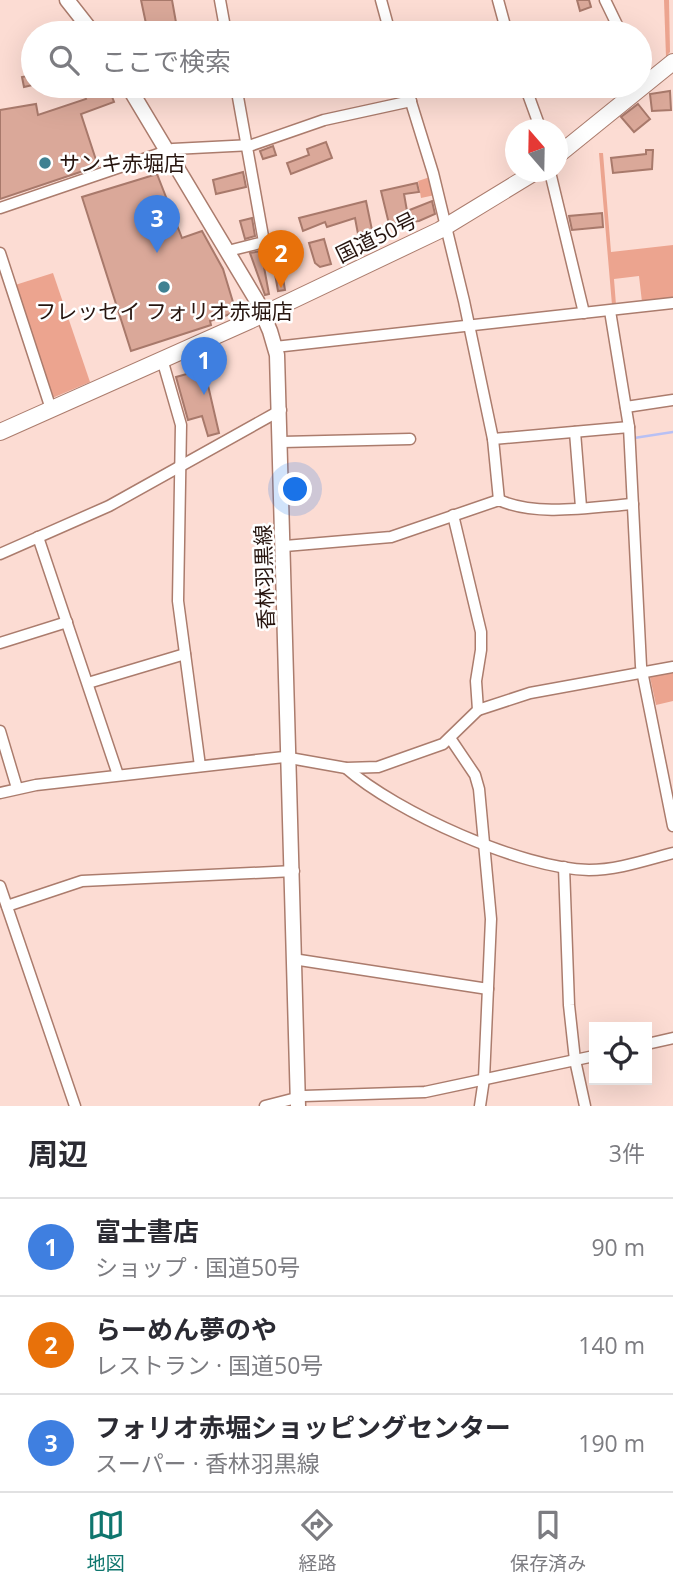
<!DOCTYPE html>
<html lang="ja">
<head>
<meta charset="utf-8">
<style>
	:root { --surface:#fff; --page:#f2f2f3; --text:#2b2b33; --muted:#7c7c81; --line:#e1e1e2; --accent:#0f766e }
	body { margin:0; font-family:"Open Sans","Noto Sans JP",sans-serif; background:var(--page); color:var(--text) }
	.controls { position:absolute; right:21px; bottom:21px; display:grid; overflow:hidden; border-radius:0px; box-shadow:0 7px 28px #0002 }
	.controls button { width:63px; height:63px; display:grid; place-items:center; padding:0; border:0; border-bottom:2px solid var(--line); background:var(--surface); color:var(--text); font:35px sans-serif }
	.compass { position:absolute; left:505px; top:119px; width:63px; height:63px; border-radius:50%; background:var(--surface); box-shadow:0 7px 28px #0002; rotate:340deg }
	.you { position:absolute; left:296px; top:490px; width:24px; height:24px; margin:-18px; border:5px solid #fff; border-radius:50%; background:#1a73e8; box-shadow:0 0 0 10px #1a73e833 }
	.badge { display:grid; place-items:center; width:46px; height:46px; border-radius:50%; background:var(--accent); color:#fff; font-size:23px; font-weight:700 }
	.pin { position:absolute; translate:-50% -58px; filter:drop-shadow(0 2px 4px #0008) }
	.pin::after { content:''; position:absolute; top:37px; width:24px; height:21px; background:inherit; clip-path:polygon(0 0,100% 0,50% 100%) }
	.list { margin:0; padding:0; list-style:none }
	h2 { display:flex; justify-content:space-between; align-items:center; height:91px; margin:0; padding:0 28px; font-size:30px }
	h2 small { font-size:23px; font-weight:400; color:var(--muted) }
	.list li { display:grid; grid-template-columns:46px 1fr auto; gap:21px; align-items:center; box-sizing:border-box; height:98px; padding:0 28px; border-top:2px solid var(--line) }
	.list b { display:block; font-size:26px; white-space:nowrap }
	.list p { margin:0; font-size:23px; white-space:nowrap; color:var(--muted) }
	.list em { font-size:23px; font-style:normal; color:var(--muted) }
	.icon { flex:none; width:38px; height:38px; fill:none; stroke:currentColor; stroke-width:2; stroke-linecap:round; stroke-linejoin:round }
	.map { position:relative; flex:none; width:673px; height:1106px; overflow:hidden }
	.search { position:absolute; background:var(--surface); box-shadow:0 7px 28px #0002; left:21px; right:21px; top:21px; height:77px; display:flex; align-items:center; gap:18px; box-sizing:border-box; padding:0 24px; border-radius:38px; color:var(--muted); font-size:26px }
	.sheet { height:385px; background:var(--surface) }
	nav { display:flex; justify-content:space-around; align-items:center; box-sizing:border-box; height:98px; border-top:2px solid var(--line); background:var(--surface); font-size:19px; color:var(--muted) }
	nav a { display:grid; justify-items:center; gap:4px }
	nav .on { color:var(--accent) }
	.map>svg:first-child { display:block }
</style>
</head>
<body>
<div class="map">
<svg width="673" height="1106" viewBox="0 0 673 1106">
	<rect width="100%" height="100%" fill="#fcdcd3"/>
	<!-- green -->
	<g fill="#eca48f">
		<path d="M664,0H669L670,52L666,57Z"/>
		<path d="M599,153H603L611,252L673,245V298L642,302L639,276L614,279L616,305H612Z"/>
		<path d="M430,177L435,195L421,198L418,181Z"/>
		<path d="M53,273L90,382L50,399L12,286Z"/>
		<path d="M673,672V701L656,705L650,677Z"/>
	</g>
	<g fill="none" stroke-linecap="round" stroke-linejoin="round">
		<!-- stream -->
		<path stroke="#b8c0f4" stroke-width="2.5" d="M634,440V438L673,432"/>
	</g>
	<!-- building -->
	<g fill="#daa899" stroke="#a8796b" stroke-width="2">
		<path d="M141,0H172L177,28L148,33Z"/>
		<path d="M577,0H589L591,7L580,11Z"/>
		<path d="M33,75V85L24,87L22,77Z"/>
		<path d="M81,86H108L114,102L81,114L98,166L0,199V110L36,104L38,115L86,99Z"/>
		<path d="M670,91L671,110L652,111L650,94Z"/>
		<path d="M638,104L650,119L634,132L621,117Z"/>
		<path d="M326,142L332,158L291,174L287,163L309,155L307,149Z"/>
		<path d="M273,146L276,155L263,159L260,151Z"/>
		<path d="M646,150H653L652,169L613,173L611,158L646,154Z"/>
		<path d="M243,172L246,187L216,194L213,180Z"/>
		<path d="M157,174L182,238L202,231L223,269L236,312L210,321L211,325L131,351L82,197Z"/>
		<path d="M417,183L419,192L404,194L407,211L432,201L435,214L419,221L389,224L381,191Z"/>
		<path d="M366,201L372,230L358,234L355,218L327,227L325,222L303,231L299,218Z"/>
		<path d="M602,213L603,227L572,230L569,216Z"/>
		<path d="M252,218L255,236L245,239L240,221Z"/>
		<path d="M324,239L331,264L320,267L315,263L309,243Z"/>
		<path d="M261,251L269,294L265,295L250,253Z"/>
		<path d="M282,272L285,290L278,291L275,274Z"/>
		<path d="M201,370L204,381H207L219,433L208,436L202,416L188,420L176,377Z"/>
	</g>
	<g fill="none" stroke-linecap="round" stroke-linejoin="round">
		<defs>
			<g id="minor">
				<path d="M220,0L226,33"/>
				<path d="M381,0L390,33"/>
				<path d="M498,0L507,33"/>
				<path d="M605,0L621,33"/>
				<path d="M640,67L650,82"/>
				<path d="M406,86L433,173L464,301L493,439L499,500"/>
				<path d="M525,86L541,130"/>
				<path d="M550,172L584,313"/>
				<path d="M0,208L173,149L252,145L324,120L411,101"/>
				<path d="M228,251L264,242L236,86"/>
				<path d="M0,253L51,409"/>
				<path d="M610,311L629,427L641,666L673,826"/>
				<path d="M275,347L673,303"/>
				<path d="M162,359L181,425L178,601L200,766"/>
				<path d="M626,407L673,400"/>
				<path d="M575,432L581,507"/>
				<path d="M493,439L629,427"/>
				<path d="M282,442L410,439"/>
				<path d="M38,537L118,775"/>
				<path d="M285,546L391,537L499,500C536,517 592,507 633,504"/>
				<path d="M0,554L109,506L281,410"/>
				<path d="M0,643L67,622"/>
				<path d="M88,683L185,654"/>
				<path d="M478,710L530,693L673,667"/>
				<path d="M0,731L17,788"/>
				<path d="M450,738L475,775L479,789L491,919L484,1079L480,1106"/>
				<path d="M346,768C396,812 522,869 589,870C617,870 646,860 673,853"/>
				<path d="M0,793L36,785L284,757L346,768L378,767L443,744L478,710L476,681L481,650V632L453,515"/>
				<path d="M564,867L569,1005L575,1060L585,1106"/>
				<path d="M0,886L75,1106"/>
				<path d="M7,906L82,881L294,871"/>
				<path d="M293,959L488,989"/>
				<path d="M647,1044L673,1038"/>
				<path d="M265,1106L304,1096L425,1092L594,1056"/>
			</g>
			<g id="major">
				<path d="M67,0L93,33"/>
				<path d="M128,86L257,301L270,331L277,355L298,1106"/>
			</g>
			<g id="highway">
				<path d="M558,155L673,62"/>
				<path d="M0,432L249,321L440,230L535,172"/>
			</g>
		</defs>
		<!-- minor casing -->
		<use href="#minor" stroke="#ab7c6d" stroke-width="13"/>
		<!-- major casing -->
		<use href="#major" stroke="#ab7c6d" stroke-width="17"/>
		<!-- highway casing -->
		<use href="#highway" stroke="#ab7c6d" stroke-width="18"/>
		<!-- minor -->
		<use href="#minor" stroke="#fff" stroke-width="10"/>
		<!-- major -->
		<use href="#major" stroke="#fff" stroke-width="14"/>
		<!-- highway -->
		<use href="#highway" stroke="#fff" stroke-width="16"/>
	</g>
	<!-- markers -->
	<g fill="#3f8192" stroke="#fff" stroke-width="2.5">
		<circle cx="45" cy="163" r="7"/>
		<circle cx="164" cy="287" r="7"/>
	</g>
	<g text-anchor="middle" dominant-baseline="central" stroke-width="5" stroke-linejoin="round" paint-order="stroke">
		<!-- poi labels -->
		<g font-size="21" fill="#27150f" stroke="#fff" text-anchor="start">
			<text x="59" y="163">サンキ赤堀店</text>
			<text x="164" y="311" text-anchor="middle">フレッセイ フォリオ赤堀店</text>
		</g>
		<!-- street labels -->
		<g font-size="21" fill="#27150f" stroke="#fff">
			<text transform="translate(376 237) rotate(-26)">国道50号</text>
			<text transform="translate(264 577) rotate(-92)">香林羽黒線</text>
		</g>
	</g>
</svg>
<div class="controls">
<button><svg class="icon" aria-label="locate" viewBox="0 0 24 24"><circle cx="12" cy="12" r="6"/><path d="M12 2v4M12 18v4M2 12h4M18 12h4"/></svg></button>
</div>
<svg class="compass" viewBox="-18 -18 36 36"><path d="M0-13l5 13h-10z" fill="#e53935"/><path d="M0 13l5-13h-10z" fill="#7c7c81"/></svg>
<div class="you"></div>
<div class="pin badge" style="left:204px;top:395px;background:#3f7fe0">1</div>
<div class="pin badge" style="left:281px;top:288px;background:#e8710a">2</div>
<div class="pin badge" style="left:157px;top:253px;background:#3f7fe0">3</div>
<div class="search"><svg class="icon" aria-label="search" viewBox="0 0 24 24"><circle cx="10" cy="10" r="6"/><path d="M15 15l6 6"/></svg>ここで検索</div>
</div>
<section class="sheet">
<h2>周辺<small>3件</small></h2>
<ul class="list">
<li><span class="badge" style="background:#3f7fe0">1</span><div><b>富士書店</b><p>ショップ · 国道50号</p></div><em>90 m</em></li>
<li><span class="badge" style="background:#e8710a">2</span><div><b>らーめん夢のや</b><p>レストラン · 国道50号</p></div><em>140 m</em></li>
<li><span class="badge" style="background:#3f7fe0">3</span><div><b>フォリオ赤堀ショッピングセンター</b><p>スーパー · 香林羽黒線</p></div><em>190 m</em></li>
</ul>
</section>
<nav>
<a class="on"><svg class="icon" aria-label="map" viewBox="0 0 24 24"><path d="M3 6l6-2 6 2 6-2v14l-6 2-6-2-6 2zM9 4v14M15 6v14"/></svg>地図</a>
<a><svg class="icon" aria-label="directions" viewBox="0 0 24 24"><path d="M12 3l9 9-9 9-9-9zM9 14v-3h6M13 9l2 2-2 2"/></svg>経路</a>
<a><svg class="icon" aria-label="saved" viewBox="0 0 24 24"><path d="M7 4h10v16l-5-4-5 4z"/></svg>保存済み</a>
</nav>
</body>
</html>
